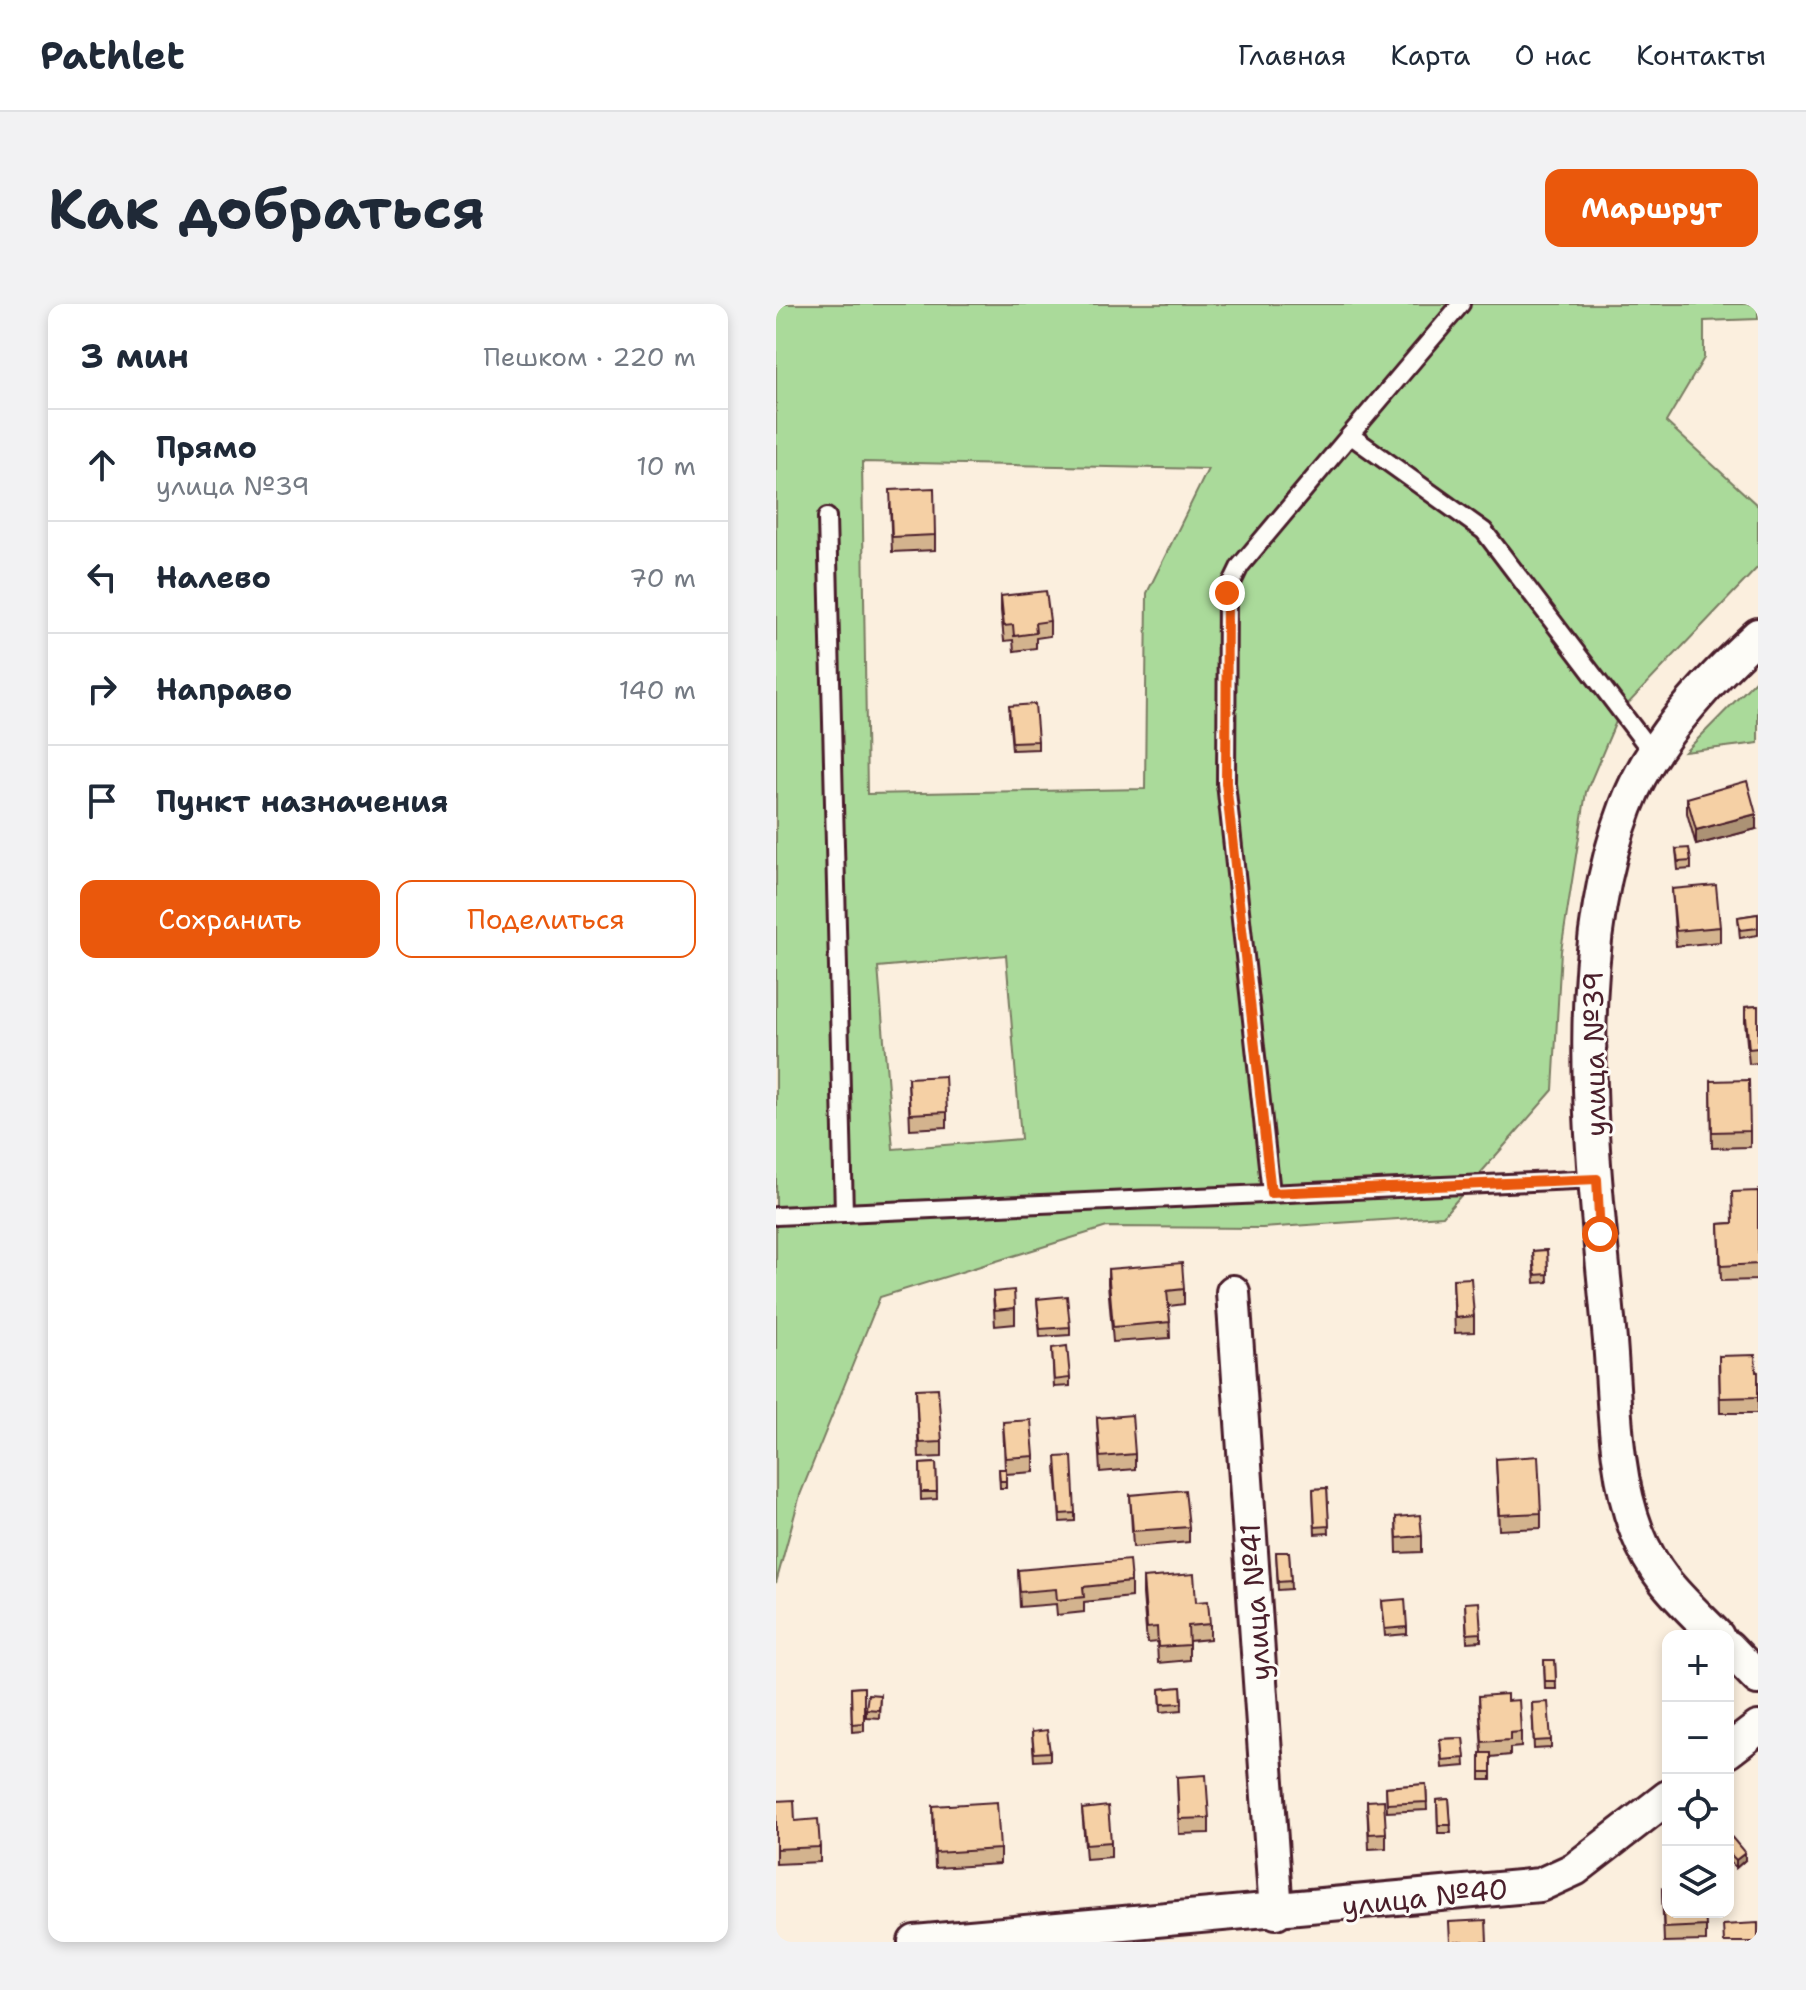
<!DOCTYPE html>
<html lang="ru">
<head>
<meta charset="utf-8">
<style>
	:root { --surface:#fff; --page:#f2f2f3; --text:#1f2937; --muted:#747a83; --line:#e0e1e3; --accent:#ea580c }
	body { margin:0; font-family:"Shantell Sans",sans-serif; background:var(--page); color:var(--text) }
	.controls { position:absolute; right:24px; bottom:24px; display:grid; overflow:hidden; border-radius:16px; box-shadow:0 4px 12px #0003 }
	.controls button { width:72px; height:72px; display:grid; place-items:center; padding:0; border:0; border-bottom:2px solid var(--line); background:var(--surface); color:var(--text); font:40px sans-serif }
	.stop { position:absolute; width:24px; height:24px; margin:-18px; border:6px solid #ea580c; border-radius:50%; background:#fff }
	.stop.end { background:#ea580c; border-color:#fff; box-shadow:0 2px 8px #0008 }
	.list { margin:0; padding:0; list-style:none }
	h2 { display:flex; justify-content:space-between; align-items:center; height:104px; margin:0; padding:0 32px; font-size:34px }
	h2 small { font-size:26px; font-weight:400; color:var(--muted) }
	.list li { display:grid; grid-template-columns:52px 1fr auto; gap:24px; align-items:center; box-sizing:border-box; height:112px; padding:0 32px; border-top:2px solid var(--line) }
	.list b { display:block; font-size:30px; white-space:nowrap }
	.list p { margin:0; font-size:26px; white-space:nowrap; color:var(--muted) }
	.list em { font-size:26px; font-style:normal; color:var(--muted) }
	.actions { display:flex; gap:16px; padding:24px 32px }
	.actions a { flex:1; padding:18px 0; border:2px solid var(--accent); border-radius:16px; text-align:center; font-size:28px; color:var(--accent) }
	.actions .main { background:var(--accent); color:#fff }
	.icon { flex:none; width:44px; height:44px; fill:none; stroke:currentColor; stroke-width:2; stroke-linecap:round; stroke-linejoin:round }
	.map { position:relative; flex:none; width:982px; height:1638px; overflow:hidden; border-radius:16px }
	header { display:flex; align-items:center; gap:48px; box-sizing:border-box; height:112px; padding:0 40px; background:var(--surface); border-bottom:2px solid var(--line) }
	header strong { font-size:38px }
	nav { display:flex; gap:44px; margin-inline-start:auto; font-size:28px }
	.intro { display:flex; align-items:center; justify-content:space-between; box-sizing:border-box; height:192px; padding:0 48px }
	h1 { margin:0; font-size:56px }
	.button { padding:20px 36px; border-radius:16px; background:var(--accent); color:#fff; font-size:28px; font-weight:700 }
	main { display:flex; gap:48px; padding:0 48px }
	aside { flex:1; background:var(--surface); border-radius:16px; box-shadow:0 4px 12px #0003 }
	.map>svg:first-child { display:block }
</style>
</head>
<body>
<header>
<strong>Pathlet</strong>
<nav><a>Главная</a><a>Карта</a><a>О нас</a><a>Контакты</a></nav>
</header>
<div class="intro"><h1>Как добраться</h1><a class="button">Маршрут</a></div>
<main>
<aside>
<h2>3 мин<small>Пешком · 220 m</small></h2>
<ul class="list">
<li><svg class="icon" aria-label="ahead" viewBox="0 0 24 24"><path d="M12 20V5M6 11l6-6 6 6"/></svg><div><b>Прямо</b><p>улица №39</p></div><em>10 m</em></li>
<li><svg class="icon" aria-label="left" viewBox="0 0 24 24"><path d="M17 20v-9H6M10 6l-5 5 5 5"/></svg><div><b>Налево</b></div><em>70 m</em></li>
<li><svg class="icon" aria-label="right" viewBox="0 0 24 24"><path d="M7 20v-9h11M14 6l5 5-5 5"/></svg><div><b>Направо</b></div><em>140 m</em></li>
<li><svg class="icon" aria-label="arrive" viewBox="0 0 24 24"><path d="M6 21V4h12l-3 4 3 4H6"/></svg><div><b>Пункт назначения</b></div></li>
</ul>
<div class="actions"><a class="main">Сохранить</a><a>Поделиться</a></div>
</aside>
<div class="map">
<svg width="982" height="1638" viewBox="0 0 982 1638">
	<rect width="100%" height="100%" fill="#fbefde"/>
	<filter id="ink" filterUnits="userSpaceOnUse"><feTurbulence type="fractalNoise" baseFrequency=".0125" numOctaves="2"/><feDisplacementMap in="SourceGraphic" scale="16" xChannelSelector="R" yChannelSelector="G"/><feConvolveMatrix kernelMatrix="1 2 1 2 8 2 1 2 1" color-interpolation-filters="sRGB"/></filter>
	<g filter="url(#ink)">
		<!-- green -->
		<g fill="#aada9a" stroke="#7a7c62" stroke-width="2" fill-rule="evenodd">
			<path d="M0,0H982V15L928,17V54L890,118L982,202V263L844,408L810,488L785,647L777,786L667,912L486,924L331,923L104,993L24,1191L0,1279ZM86,158L432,165L371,289L369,485L91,490ZM230,651L245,835L117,845L102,663Z"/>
			<path d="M982,374V439L909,448Z"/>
		</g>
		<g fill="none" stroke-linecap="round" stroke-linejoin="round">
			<defs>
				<g id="lane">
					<path d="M574,131L685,0"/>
					<path d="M51,213L68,909"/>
					<path d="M495,889L450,479L451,289L464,262L574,131L708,227L878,451"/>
					<path d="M0,912L821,875"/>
				</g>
				<g id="street">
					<path d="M457,988L500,1608"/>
					<path d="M941,1332C907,1297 879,1275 861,1228C838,1169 839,1099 834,1037C819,870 789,661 850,503C874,438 932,377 982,331"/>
					<path d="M952,1343L982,1374"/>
					<path d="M952,1447L982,1424"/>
					<path d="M139,1638L764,1581L799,1565L892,1493"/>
				</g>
			</defs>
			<!-- lane casing -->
			<use href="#lane" stroke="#4a1f2b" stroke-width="22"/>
			<!-- street casing -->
			<use href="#street" stroke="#4a1f2b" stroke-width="38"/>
			<!-- lane -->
			<use href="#lane" stroke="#fdfcf7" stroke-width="16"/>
			<!-- street -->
			<use href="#street" stroke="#fdfcf7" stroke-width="32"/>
		</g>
		<!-- wall -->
		<g fill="#d3b38e" stroke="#4a1f2b" stroke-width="2">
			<path d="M114,201L159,231V246L116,248Z"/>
			<path d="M225,292L274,317V332L260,334V344L238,347L237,336L228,337L225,307Z"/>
			<path d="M233,410L262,437V445L236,446Z"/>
			<path d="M911,494L980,525L920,541L911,509Z"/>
			<path d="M900,545L915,557V565L902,566Z"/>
			<path d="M896,585L944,623V638L900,642Z"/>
			<path d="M982,610V631L964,634L962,613Z"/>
			<path d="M982,702V759L973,760L969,718V703Z"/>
			<path d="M132,774L171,808V823L134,825Z"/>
			<path d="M935,777L974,827V843L936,844Z"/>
			<path d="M982,887V976L945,977L943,920L957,919Z"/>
			<path d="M771,946L772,978L759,979L757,947Z"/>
			<path d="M332,965L408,985V1000L393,1002L394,1034L337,1038L332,980Z"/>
			<path d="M677,975L698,1012V1028L679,1029Z"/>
			<path d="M217,988L239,1004V1020L219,1022Z"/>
			<path d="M261,995L294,1023V1031L264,1033Z"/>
			<path d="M276,1044L294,1074V1082L278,1083Z"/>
			<path d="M943,1052L982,1068V1109H944Z"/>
			<path d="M140,1085L166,1138V1153L143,1154Z"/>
			<path d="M321,1114L359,1150V1165L324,1168Z"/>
			<path d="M227,1118L258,1152V1168L230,1170V1184H224L223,1165H229Z"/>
			<path d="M720,1155L765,1209V1224L723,1226Z"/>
			<path d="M160,1159L161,1195L145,1196L144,1160Z"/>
			<path d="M280,1161L299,1209V1217L284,1218Z"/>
			<path d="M551,1184L553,1229L539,1230L537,1185Z"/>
			<path d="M354,1191L413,1223V1238L357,1243Z"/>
			<path d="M620,1213L646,1232V1248L621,1249Z"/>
			<path d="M500,1248H513L515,1285L502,1286Z"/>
			<path d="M242,1266L355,1278V1293L308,1298V1308L281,1311L280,1300L244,1303Z"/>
			<path d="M367,1274L420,1298L434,1320V1335L413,1337V1356L382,1359L381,1338L371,1339L367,1290Z"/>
			<path d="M606,1297L631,1323V1330L609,1332Z"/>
			<path d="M689,1299L705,1329V1337L691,1338Z"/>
			<path d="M768,1356H779L780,1385H769Z"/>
			<path d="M88,1383V1427L76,1428L75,1384Z"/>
			<path d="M405,1383L406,1406L385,1408L384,1385Z"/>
			<path d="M104,1391L103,1414L90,1413V1405Z"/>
			<path d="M703,1392L731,1397L745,1428V1443L734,1444V1451L715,1453V1476H704V1449H706Z"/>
			<path d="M756,1399L775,1436V1444L758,1445Z"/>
			<path d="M256,1428L274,1448V1456L258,1457Z"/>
			<path d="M687,1434L689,1462L666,1464L664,1435Z"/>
			<path d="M401,1473L433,1514V1529L403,1530Z"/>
			<path d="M650,1480L651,1506L611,1508L610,1483Z"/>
			<path d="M673,1495L675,1529H662L661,1496Z"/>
			<path d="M0,1497L44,1543V1558L0,1560Z"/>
			<path d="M591,1497L610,1529V1544L593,1545Z"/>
			<path d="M157,1502L224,1545V1560L159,1564Z"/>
			<path d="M306,1505L335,1538V1553L310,1555Z"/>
			<path d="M952,1531L969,1556L960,1564L952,1555Z"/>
			<path d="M886,1585L930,1622V1637L888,1638Z"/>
		</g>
		<!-- shaded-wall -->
		<g fill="#ac9274" stroke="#4a1f2b" stroke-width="2">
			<path d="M980,510V525L920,541V526Z"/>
			<path d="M969,1549V1556L960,1564V1556Z"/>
		</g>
		<!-- building -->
		<g fill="#f5d0a5" stroke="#4a1f2b" stroke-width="2">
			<path d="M158,184L159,231L116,233L114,186Z"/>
			<path d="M270,287L274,317L259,319L260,329L238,332L237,321L228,322L225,292Z"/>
			<path d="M259,400L262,437L236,438L233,402Z"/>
			<path d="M971,477L980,510L920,526L911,494Z"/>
			<path d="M913,544L915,557L902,558L900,545Z"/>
			<path d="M940,581L944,623L900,627L896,585Z"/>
			<path d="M982,610V624L964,626L962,613Z"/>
			<path d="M982,702V744L973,745L969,703Z"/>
			<path d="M169,772L171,808L134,810L132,774Z"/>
			<path d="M973,776L974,827L936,828L935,777Z"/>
			<path d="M982,887V960L945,962L943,920L957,919L956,888Z"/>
			<path d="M771,946L772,970L759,971L757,947Z"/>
			<path d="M406,959L408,985L391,987L394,1018L337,1023L332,965Z"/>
			<path d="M695,974L698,1012L679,1014L677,975Z"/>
			<path d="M238,986L239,1004L219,1006L217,988Z"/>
			<path d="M291,992L294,1023L264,1025L261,995Z"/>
			<path d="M291,1042L294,1074L278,1076L276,1044Z"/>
			<path d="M979,1051L980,1068H982V1093L944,1094L943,1052Z"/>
			<path d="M162,1084L166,1138L143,1139L140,1085Z"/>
			<path d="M356,1111L359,1150L324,1153L321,1114Z"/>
			<path d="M255,1116L258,1152L230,1154L227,1118Z"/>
			<path d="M296,1152L299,1209L284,1210L280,1153Z"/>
			<path d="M762,1152L765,1209L723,1211L720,1155Z"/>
			<path d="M160,1159L161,1188H145L144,1160Z"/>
			<path d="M223,1165H230V1177H224Z"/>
			<path d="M551,1184L553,1222L539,1223L537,1185Z"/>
			<path d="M409,1186L413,1223L357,1227L354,1191Z"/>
			<path d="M644,1211L646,1232L621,1234L620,1213Z"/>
			<path d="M500,1248H513L515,1277L502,1278Z"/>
			<path d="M353,1256L355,1278L307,1283L308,1293L281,1296L280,1285L244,1288L242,1266Z"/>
			<path d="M418,1270L420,1298L432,1297L434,1320L412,1322L413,1341L382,1343L381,1323L371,1324L367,1274Z"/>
			<path d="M629,1295L631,1323L609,1325L606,1297Z"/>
			<path d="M703,1298L705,1329L691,1330L689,1299Z"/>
			<path d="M768,1356H779L780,1377H769Z"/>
			<path d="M88,1383V1419L76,1420L75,1384Z"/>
			<path d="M405,1383L406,1399L385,1400L384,1385Z"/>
			<path d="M92,1390L104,1391L103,1406L90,1405Z"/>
			<path d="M731,1390V1397L743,1396L745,1428L734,1429V1436L706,1438L703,1392Z"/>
			<path d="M772,1398L775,1436L758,1437L756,1399Z"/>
			<path d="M271,1426L274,1448L258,1449L256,1428Z"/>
			<path d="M687,1434L689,1454L666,1456L664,1435Z"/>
			<rect x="704" y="1449" width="11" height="19"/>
			<path d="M430,1471L433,1514L403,1515L401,1473Z"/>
			<path d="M650,1480L651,1498L611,1500L610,1483Z"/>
			<path d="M673,1495L675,1521H662L661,1496Z"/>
			<path d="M18,1496L19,1517L42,1515L44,1543L0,1545V1497Z"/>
			<path d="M608,1496L610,1529L593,1530L591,1497Z"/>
			<path d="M221,1498L224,1545L159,1549L157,1502Z"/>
			<path d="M332,1502L335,1538L310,1540L306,1505Z"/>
			<path d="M953,1530L969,1549L960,1556L952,1548V1531Z"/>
			<path d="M892,1584V1608H929L930,1622L888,1624L886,1585Z"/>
			<path d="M710,1616L711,1638H674L673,1618Z"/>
			<path d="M982,1619V1638H948L947,1621Z"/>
		</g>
	</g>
	<g fill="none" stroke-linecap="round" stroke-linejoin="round" filter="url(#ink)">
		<!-- route -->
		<path stroke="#ea580c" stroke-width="10" d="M451,289L450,479L495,889L821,875L824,930"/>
	</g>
	<g text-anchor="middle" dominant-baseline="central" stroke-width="6" stroke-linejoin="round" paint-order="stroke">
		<!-- street labels -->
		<g font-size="28" fill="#4a1f2b" stroke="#fdfcf7">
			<text transform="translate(818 750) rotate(-91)">улица №39</text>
			<text transform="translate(479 1298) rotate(-94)">улица №41</text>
			<text transform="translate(649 1593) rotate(-6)">улица №40</text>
		</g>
	</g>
</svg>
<div class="controls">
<button>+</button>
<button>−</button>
<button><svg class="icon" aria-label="locate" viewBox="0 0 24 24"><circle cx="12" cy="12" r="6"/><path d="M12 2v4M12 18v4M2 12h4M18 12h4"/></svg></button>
<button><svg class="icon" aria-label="layers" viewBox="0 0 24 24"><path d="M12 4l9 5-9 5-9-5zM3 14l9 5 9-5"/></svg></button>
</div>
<div class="stop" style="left:824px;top:930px"></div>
<div class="stop end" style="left:451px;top:289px"></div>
</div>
</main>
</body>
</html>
